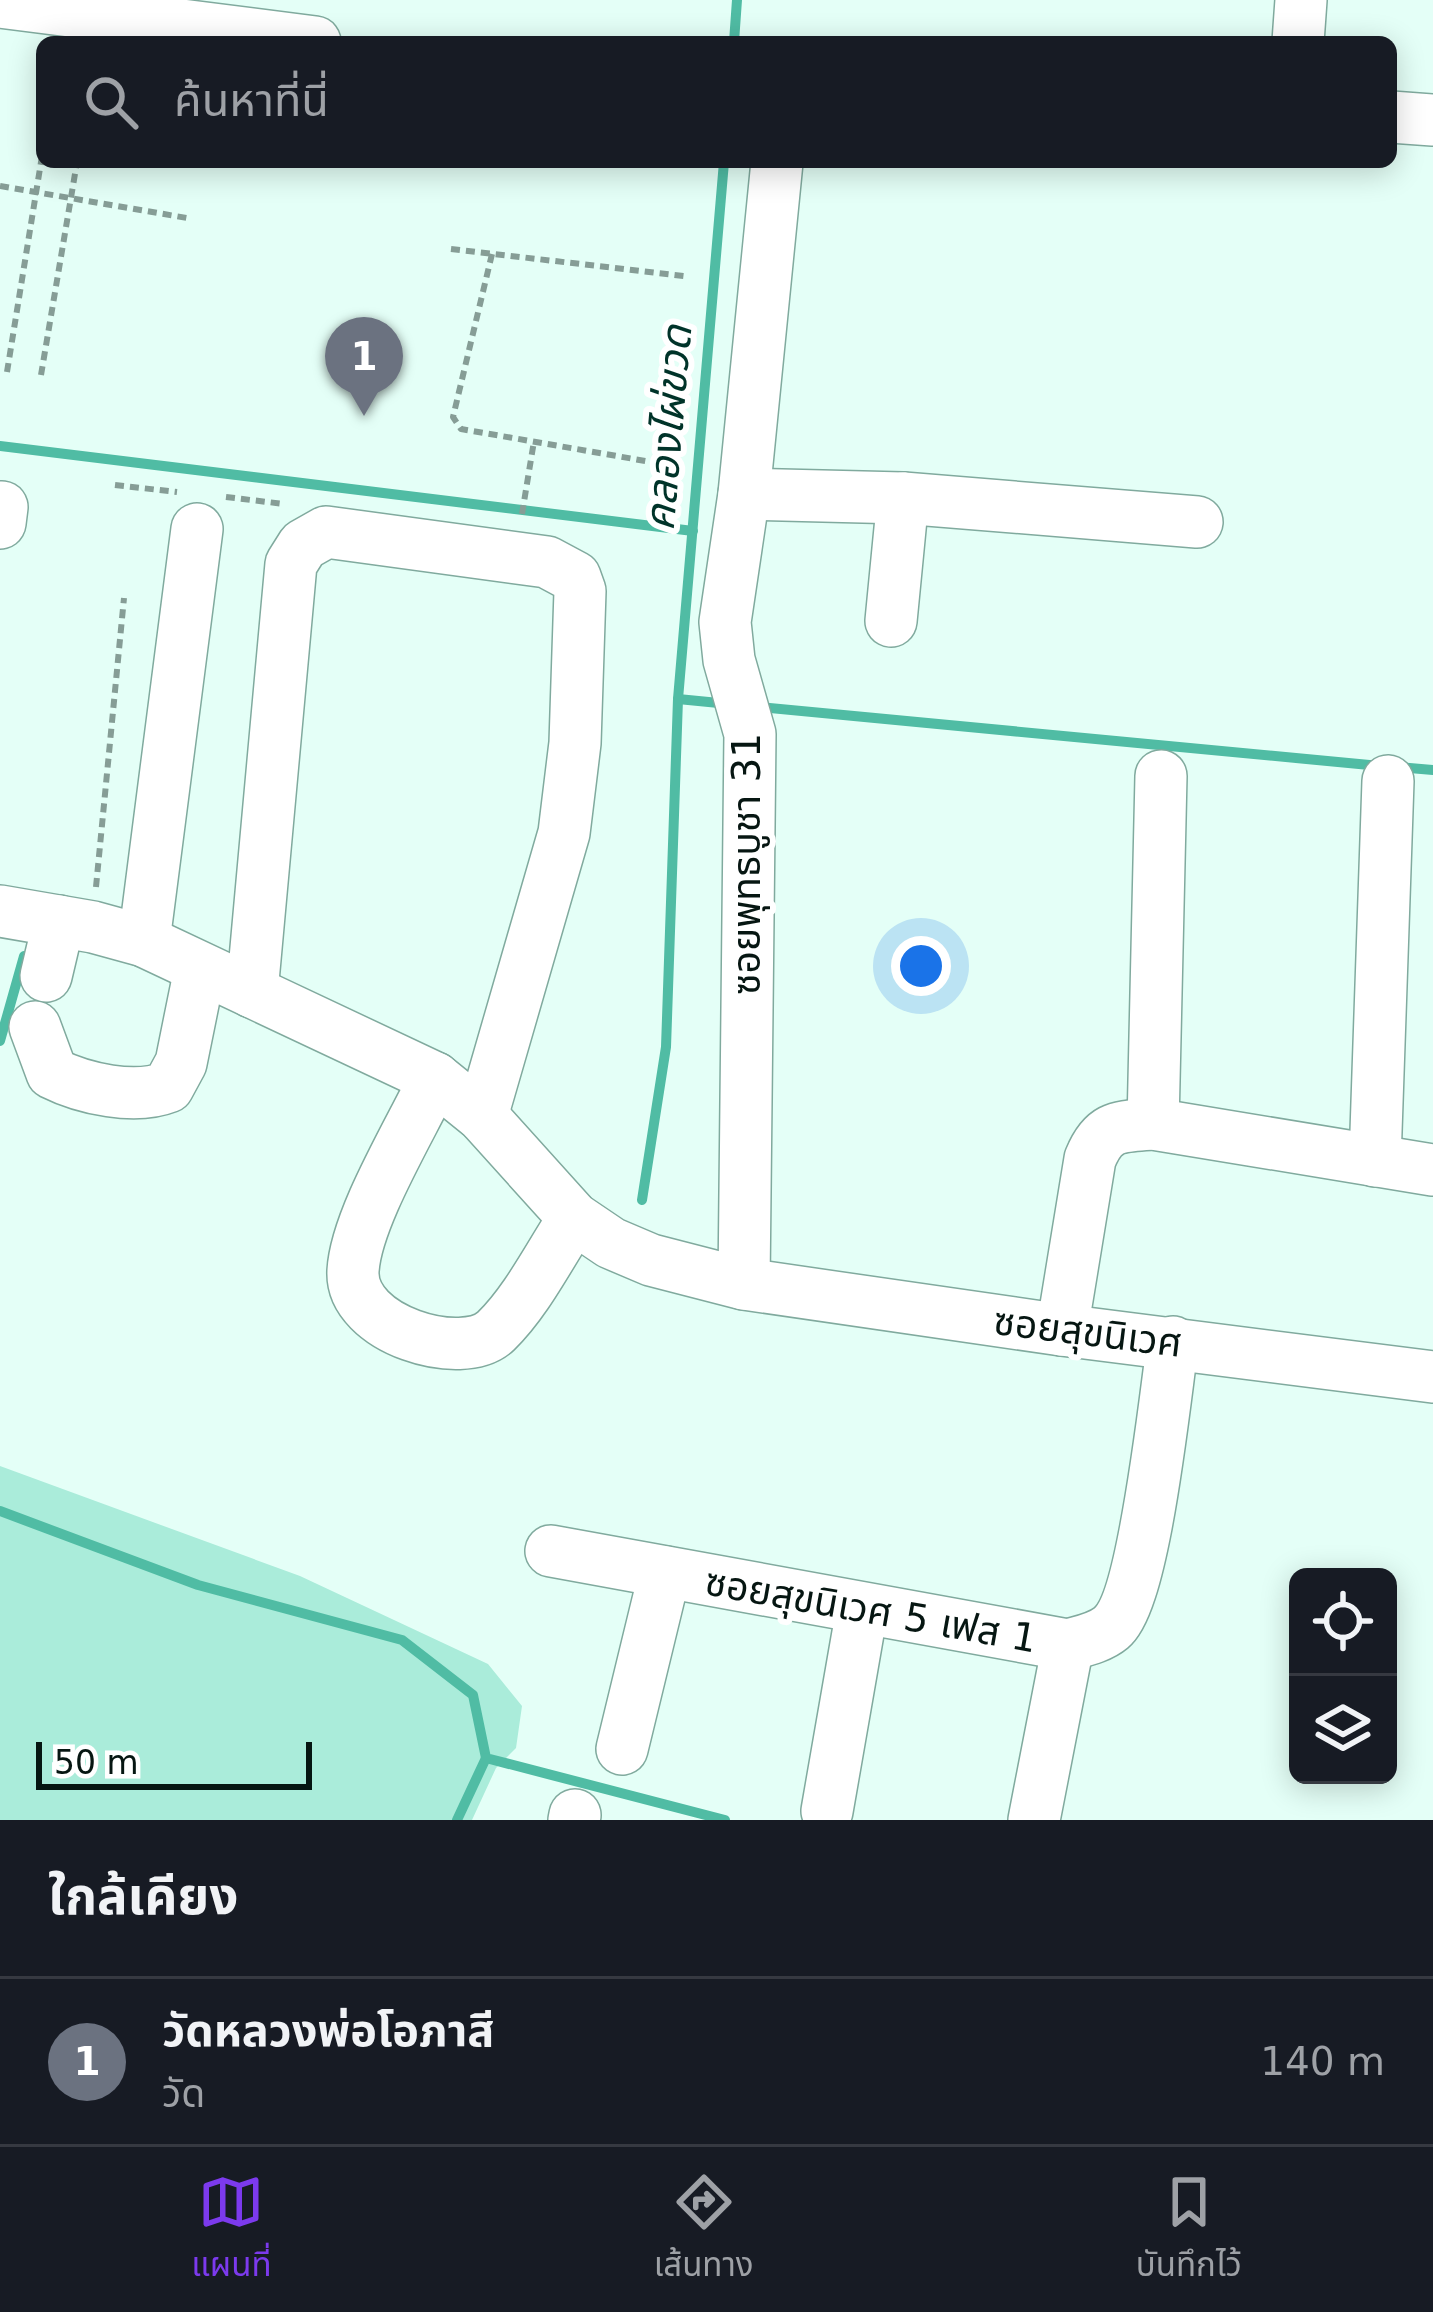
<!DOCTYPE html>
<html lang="th">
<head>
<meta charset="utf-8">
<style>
	:root { --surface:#171b24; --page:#20242c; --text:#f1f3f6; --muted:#9ea1a6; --line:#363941; --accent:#7c3aed }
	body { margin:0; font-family:"DejaVu Sans","Noto Sans Thai",sans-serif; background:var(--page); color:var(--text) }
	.controls { position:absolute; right:36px; bottom:36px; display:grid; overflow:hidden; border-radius:18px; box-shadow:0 6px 30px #0003 }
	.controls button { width:108px; height:108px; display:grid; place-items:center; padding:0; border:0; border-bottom:3px solid var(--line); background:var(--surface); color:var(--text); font:60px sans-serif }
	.scale { position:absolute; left:36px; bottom:30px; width:276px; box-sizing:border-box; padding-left:12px; border:6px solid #061612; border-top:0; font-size:33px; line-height:42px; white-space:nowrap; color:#061612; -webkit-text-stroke:9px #fff; paint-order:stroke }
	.you { position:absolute; left:921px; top:966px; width:42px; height:42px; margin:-30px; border:9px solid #fff; border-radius:50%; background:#1a73e8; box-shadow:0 0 0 18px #1a73e833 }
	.badge { display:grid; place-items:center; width:78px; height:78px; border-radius:50%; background:var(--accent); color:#fff; font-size:39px; font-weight:700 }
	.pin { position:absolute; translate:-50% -99px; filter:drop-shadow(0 3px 6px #0008) }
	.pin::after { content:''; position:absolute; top:63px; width:42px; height:36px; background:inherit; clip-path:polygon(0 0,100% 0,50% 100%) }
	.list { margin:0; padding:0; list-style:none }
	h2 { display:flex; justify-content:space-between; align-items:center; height:156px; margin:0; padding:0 48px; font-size:51px }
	h2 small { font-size:39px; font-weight:400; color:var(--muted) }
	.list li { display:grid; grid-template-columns:78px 1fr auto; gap:36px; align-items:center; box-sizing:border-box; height:168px; padding:0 48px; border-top:3px solid var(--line) }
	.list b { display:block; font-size:45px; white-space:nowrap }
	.list p { margin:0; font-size:39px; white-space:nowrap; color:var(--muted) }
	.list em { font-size:39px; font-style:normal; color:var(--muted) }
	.icon { flex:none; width:66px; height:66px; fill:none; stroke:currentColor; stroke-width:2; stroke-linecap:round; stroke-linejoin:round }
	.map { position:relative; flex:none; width:1433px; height:1820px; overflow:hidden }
	.search { position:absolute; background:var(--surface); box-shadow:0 6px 30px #0003; left:36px; right:36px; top:36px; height:132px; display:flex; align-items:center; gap:30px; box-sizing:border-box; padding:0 42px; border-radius:18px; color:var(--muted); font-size:45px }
	.sheet { height:324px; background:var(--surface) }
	nav { display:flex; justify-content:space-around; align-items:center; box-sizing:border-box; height:168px; border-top:3px solid var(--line); background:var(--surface); font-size:33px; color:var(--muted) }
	nav a { display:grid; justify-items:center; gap:6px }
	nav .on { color:var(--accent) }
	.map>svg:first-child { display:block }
</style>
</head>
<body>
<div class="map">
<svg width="1433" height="1820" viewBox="0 0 1433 1820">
	<rect width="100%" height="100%" fill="#e4fff7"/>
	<!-- green -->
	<path fill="#aaecda" d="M0,1466L300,1576L488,1664L522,1706L516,1748L496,1768L472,1820H0Z"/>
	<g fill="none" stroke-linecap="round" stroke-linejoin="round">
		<!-- stream -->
		<g stroke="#50bca4" stroke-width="10">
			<path d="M734,42L737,0"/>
			<path d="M0,446L693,531"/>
			<path d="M678,699L729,704"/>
			<path d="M759,707L1380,766"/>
			<path d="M1398,767L1433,770"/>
			<path d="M0,1041L24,956"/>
			<path d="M642,1200L666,1047L678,699L724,162"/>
			<path d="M0,1511L198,1585L402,1640L473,1695L486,1758L725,1820"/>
			<path d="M457,1820L486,1758"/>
		</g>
		<defs>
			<g id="minor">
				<path d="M0,2L315,42"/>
				<path d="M1298,42L1301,0"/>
				<path d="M1391,117L1433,120"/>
				<path d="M744,494L903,498L1197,522"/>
				<path d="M0,523L2,507"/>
				<path d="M891,621L903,498"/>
				<path d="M0,911L93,927L144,941L435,1078L482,1116L574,1218L611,1243L651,1260L744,1284L1062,1330L1433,1377"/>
				<path d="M144,941L197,529"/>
				<path d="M46,976L59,921"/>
				<path d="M252,992L291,564L303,545L326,532L547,562L575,577L580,591L575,743L564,833L482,1116"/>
				<path d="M35,1027L52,1073C84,1089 135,1100 168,1087L181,1063L200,969"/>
				<path d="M435,1078C411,1129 356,1218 353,1271C350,1330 463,1363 496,1331C527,1301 550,1254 574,1218"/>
				<path d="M1153,1124L1161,776"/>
				<path d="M1375,1161L1388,781"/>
				<path d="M744,1284L750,734L729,660L725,622L744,494L777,162"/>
				<path d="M1062,1330L1090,1159C1104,1125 1118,1127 1153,1124L1433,1170"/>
				<path d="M551,1551L1068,1645C1082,1641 1099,1638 1111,1628C1145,1600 1165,1395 1173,1342"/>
				<path d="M622,1749L665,1572"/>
				<path d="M827,1811L862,1610"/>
				<path d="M574,1820L575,1815"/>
				<path d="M1034,1820L1068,1645"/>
			</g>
		</defs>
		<!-- minor casing -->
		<use href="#minor" stroke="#80aa9e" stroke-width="54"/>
		<!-- path -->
		<g stroke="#869d96" stroke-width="6" stroke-dasharray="9 6" stroke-linecap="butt">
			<path d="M0,186L187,218"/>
			<path d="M451,249L684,276"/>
			<path d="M492,254L453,417L461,429L657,463"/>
			<path d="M7,372L42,156"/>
			<path d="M41,375L77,162"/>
			<path d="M115,485L177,492"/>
			<path d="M226,497L284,504"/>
			<path d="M522,514L534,441"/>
			<path d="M96,887L124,598"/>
		</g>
		<!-- minor -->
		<use href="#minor" stroke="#fff" stroke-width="51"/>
	</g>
	<g text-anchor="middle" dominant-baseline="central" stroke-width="12" stroke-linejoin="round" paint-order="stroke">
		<!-- street labels -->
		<g font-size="39" fill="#061612" stroke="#fff">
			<text transform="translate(746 864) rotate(-90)">ซอยพุทธบูชา 31</text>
			<text transform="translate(1088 1332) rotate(7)">ซอยสุขนิเวศ</text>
			<text transform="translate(871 1610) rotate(10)">ซอยสุขนิเวศ 5 เฟส 1</text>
		</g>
		<!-- water labels -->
		<g font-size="42" font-style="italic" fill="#003329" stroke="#fff">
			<text transform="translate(668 428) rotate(-85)">คลองไผ่ขวด</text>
		</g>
	</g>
</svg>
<div class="controls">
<button><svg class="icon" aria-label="locate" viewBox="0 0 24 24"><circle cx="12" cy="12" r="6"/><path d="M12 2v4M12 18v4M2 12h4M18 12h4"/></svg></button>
<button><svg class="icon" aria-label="layers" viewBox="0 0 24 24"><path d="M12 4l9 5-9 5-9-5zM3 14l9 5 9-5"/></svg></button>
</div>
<div class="scale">50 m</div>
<div class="you"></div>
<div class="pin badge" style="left:364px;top:416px;background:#6b7280">1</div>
<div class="search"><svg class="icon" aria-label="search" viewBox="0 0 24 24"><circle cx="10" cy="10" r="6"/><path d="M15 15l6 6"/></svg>ค้นหาที่นี่</div>
</div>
<section class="sheet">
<h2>ใกล้เคียง<small></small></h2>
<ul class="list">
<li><span class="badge" style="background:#6b7280">1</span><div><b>วัดหลวงพ่อโอภาสี</b><p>วัด</p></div><em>140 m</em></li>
</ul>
</section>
<nav>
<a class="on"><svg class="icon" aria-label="map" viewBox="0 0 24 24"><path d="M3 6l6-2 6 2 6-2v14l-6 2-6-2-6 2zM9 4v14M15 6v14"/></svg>แผนที่</a>
<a><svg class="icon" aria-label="directions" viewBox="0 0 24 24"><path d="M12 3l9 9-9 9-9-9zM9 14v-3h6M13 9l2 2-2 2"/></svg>เส้นทาง</a>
<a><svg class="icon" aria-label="saved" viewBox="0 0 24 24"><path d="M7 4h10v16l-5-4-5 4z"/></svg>บันทึกไว้</a>
</nav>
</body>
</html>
